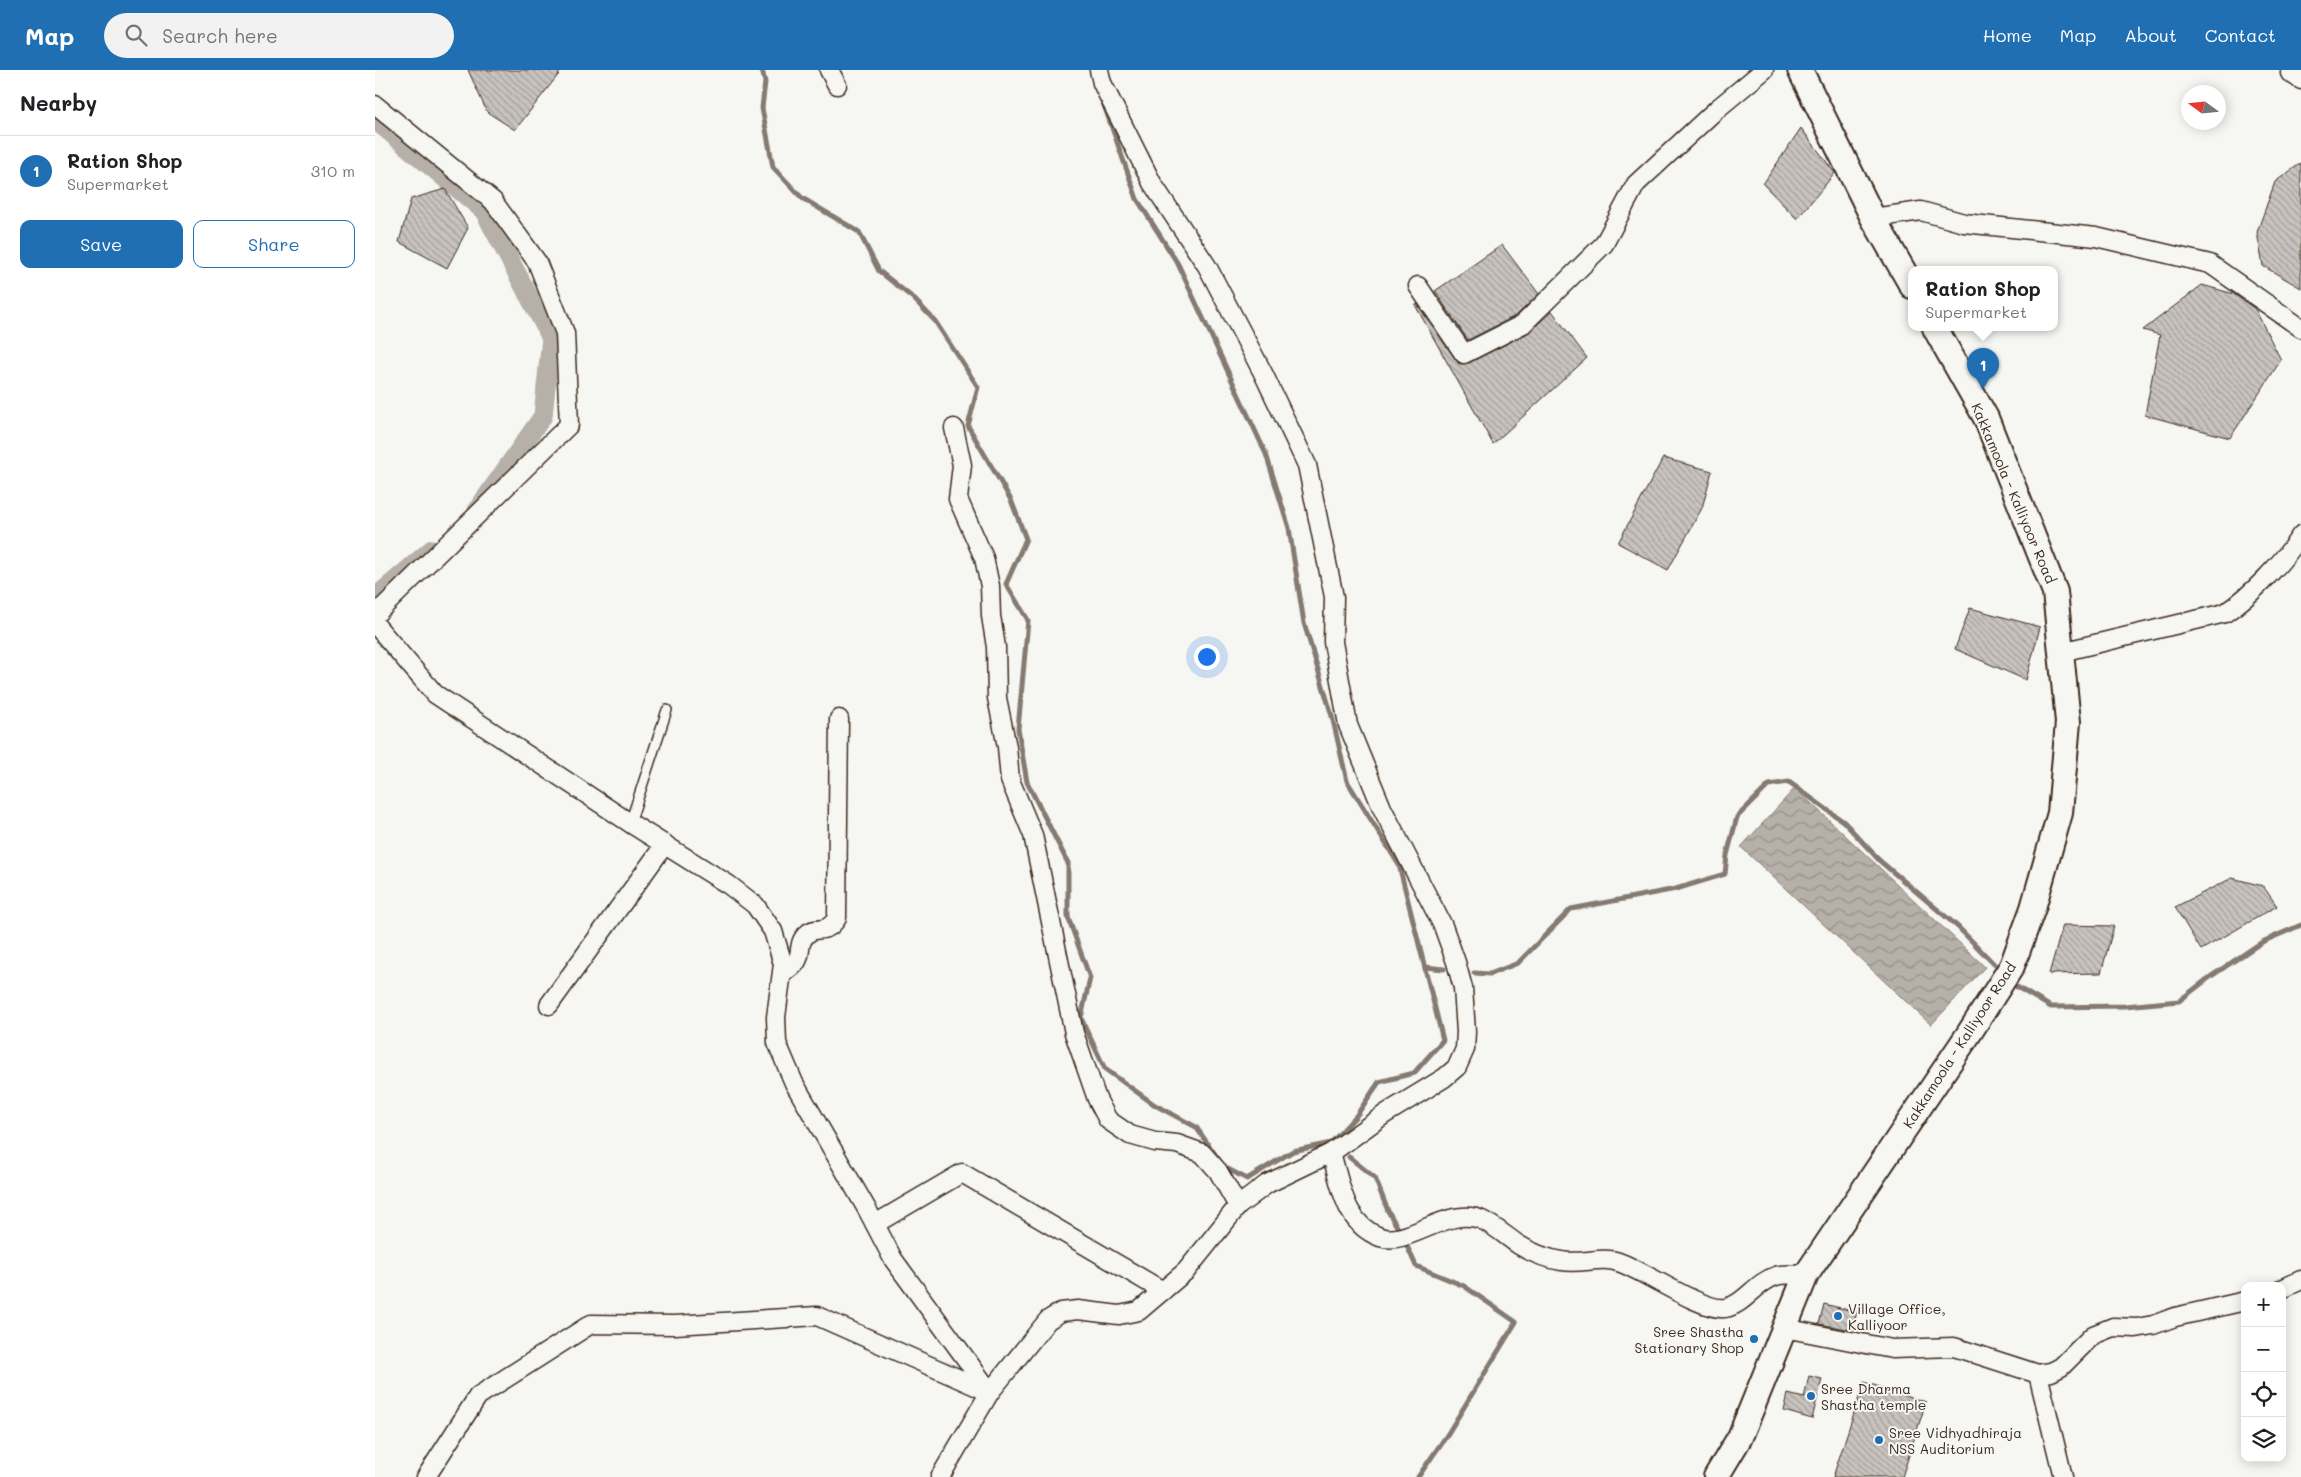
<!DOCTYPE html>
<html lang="en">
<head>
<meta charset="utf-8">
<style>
	:root { --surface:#fff; --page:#f2f2f2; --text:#202124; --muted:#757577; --line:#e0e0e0; --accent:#1f6fb2 }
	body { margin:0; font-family:Mali,sans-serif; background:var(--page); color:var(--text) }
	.controls { position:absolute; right:15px; bottom:15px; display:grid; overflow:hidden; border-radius:10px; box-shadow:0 2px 12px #0003 }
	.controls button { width:45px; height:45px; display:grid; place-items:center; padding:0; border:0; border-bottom:1px solid var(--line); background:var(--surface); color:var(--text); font:25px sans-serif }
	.compass { position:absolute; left:1806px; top:15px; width:45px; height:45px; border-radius:50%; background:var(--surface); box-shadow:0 2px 12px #0003; rotate:285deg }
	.you { position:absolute; left:831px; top:586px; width:18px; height:18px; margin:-12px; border:4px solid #fff; border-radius:50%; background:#1a73e8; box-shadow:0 0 0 8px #1a73e833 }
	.badge { display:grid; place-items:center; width:32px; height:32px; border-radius:50%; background:var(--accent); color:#fff; font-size:16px; font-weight:700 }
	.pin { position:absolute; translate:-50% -41px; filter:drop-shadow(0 1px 2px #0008) }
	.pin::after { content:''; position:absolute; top:26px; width:18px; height:15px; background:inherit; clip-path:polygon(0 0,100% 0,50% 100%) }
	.popup { position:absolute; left:1533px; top:196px; width:150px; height:65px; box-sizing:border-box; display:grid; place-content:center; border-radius:10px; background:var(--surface); filter:drop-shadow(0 1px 4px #0005); font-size:16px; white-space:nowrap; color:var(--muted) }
	.popup b { font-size:19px; color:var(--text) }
	.popup::after { content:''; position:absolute; left:50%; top:100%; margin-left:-10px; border:10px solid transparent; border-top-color:var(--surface) }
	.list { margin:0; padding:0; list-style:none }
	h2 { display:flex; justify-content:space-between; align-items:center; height:65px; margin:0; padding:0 20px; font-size:21px }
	h2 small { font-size:16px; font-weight:400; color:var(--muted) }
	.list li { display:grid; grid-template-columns:32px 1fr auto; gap:15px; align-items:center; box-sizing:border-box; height:70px; padding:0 20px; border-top:1px solid var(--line) }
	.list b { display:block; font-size:19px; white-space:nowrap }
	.list p { margin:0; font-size:16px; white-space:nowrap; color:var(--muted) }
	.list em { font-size:16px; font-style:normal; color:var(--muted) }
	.actions { display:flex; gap:10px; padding:15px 20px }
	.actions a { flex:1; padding:11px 0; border:1px solid var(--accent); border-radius:10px; text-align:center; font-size:18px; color:var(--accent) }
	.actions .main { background:var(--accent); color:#fff }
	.icon { flex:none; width:28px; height:28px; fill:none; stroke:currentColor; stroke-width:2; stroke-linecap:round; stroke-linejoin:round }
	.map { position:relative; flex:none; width:1926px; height:1407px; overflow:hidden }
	header { display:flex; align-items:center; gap:30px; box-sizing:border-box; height:70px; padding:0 25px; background:var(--accent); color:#fff }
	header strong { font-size:24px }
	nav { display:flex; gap:28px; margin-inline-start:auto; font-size:18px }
	.search { width:350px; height:45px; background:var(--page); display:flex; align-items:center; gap:12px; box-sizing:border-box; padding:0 18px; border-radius:28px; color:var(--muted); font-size:19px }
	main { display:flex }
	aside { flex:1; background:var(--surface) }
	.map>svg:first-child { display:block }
</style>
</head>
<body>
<header>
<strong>Map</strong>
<div class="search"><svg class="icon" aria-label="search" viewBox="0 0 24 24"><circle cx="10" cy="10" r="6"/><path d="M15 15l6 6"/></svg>Search here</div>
<nav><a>Home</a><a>Map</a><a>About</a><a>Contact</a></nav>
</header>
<main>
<aside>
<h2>Nearby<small></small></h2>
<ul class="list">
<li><span class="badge">1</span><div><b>Ration Shop</b><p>Supermarket</p></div><em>310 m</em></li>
</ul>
<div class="actions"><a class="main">Save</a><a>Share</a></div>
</aside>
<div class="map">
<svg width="1926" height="1407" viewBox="0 0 1926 1407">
	<defs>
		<pattern id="water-waves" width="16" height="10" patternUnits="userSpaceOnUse" patternTransform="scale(1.25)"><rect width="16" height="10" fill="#b6b0a9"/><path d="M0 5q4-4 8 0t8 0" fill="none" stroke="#958f89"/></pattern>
		<pattern id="building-back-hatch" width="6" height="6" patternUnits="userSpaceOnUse" patternTransform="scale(1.25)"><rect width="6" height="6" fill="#c8c3be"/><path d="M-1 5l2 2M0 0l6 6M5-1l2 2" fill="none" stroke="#a49f9a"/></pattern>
	</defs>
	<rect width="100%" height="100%" fill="#f6f6f2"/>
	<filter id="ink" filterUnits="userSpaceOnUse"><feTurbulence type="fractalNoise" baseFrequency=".02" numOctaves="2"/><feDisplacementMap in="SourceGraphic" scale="10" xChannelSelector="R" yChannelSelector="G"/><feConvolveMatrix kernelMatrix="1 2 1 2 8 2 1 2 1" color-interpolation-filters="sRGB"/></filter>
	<g filter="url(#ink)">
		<!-- water -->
		<path fill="url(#water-waves)" stroke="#857a71" d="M1420,718L1610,897L1556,955L1366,777Z"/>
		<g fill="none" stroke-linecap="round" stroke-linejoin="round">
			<!-- stream -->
			<g stroke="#857a71" stroke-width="5">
				<path d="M387,0L390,12L387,38L398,97L427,128L484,162L504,201L538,228L560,251L603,317L593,356L636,430L651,469L631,514L653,550L643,659L652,712L693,793V847L715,908L706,948L730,999L780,1035L821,1057L849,1097L872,1109L918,1081L956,1073L981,1046L1004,1012L1039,1003L1068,970L1024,795L972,711L957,646L929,553L914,458L891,384L803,194L762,129L730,38"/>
				<path d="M1050,897L1069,899"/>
				<path d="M1099,903L1115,904L1143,893L1196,839L1301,819L1350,804L1352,785L1362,747L1394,715L1414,712L1469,752L1505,791L1583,857L1619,894"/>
				<path d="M1642,917L1676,937L1750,936L1804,931L1835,907L1887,872L1926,855"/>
				<path d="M974,1087L1000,1108L1013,1141L1028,1167L1041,1196L1089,1216L1141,1252L1072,1365L1043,1407"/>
			</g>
			<!-- canal -->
			<g stroke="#b6b0a9" stroke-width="19">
				<path d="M0,50L109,141L176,268L168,346L102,440"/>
				<path d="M3,525L57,479"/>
			</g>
		</g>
		<!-- building -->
		<g fill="url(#building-back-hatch)" stroke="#3b2a1e">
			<path d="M93,0H187L140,60L112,42Z"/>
			<path d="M1426,58L1460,103L1422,149L1388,114Z"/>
			<path d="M1926,93V218L1888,196L1882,162L1900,112Z"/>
			<path d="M70,119L93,158L72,198L24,172L36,129Z"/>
			<path d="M1127,175L1164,224L1142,245L1093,270L1060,221Z"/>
			<path d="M1827,215L1859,224L1880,239L1906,290L1855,368L1770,345L1785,265L1768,260Z"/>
			<path d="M1042,234L1084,294L1094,293L1153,263L1177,241L1212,288L1118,374L1040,235Z"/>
			<path d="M1288,388L1337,401L1327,438L1293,500L1243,473Z"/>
			<path d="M1595,538L1665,557L1651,610L1580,579Z"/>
			<path d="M1857,808L1888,816L1902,836L1826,880L1800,837Z"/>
			<path d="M1688,855L1739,856L1726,903L1674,904Z"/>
			<path d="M1449,1234L1482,1242L1477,1260L1444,1254Z"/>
			<path d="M1434,1306L1447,1309L1437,1349L1409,1341L1413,1324L1429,1328Z"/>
			<path d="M1489,1312L1551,1332L1527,1407H1458Z"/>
		</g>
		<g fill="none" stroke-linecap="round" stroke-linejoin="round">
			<defs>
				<path id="lane" d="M255,753L292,640"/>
				<g id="street">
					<path d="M454,0L462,15"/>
					<path d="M724,0L727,13L777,113L832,196L888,303L932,395L959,527L958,572L973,655L1007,738L1068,856L1081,892L1088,918L1091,962L1090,979L1082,997L1069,1008L1010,1044L956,1083"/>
					<path d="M1916,0L1915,3L1926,10"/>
					<path d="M0,35L118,131L162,192L190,263L194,355L0,545"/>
					<path d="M1498,148L1546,141L1589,153L1721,167L1835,194L1926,258"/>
					<path d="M1043,216L1089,284L1148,254L1229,174L1261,114L1342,39L1389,0"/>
					<path d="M579,358L587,395L583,429L609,488L615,516L616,546L621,577L622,628L632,677L635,710L658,765L699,963L722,1029L733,1050L755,1065L780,1072L802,1074L827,1083L843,1101L863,1136"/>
					<path d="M0,554L60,624L255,753L354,815L380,835L398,861L408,894L401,947L402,973L419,1013L493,1141L518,1189L615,1322"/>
					<path d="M1686,582L1850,543C1877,525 1908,492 1926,465"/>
					<path d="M408,903C434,889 418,877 432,864C440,855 451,866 462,848L464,649"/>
					<path d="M174,935L290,774"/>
					<path d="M500,1154L587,1103L788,1221"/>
					<path d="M1907,1219L1926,1210"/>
					<path d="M1409,1258L1517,1279L1579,1277L1663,1304L1676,1302L1686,1297L1718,1265L1738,1257L1761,1258L1778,1255L1800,1247L1870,1231"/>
					<path d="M1663,1304L1688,1407"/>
					<path d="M51,1407L103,1326L216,1254L300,1255L442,1246L614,1322"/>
					<path d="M565,1407L615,1322L673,1250L686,1242L703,1240L744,1245L764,1241L811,1201L863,1136L892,1114L956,1083C966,1114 969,1154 1005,1167C1034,1177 1073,1135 1107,1150C1120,1156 1132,1167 1144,1175C1157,1183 1173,1189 1187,1191C1207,1195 1227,1185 1246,1193C1269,1201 1329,1242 1350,1238C1369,1235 1381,1212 1401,1206C1409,1203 1422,1205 1431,1205"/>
				</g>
				<g id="secondary">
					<path d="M1425,0L1498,148L1537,216"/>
					<path d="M1341,1407L1365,1367L1431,1205L1593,965L1637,896L1658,838L1685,743L1693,652L1680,522L1611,348L1560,258"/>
				</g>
			</defs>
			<!-- lane casing -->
			<use href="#lane" stroke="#3b2a1e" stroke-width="12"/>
			<!-- street casing -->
			<use href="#street" stroke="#3b2a1e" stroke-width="21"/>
			<!-- secondary casing -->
			<use href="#secondary" stroke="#3b2a1e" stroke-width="28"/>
			<!-- lane -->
			<use href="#lane" stroke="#f6f6f2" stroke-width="9"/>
			<!-- street -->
			<use href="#street" stroke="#f6f6f2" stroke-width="18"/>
			<!-- secondary -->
			<use href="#secondary" stroke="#f6f6f2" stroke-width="24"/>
		</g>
	</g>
	<!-- markers -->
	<g fill="#1f6fb2" stroke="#f6f6f2" stroke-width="2">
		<circle cx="1463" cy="1246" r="5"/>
		<circle cx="1379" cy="1269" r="5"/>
		<circle cx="1436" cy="1326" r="5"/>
		<circle cx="1504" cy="1370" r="5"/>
	</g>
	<g text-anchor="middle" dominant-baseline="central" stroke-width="4" stroke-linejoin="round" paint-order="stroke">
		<!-- street labels -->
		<g font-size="14" fill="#3b2a1e" stroke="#f6f6f2">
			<text transform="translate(1639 423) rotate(67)">Kakkamoola - Kalliyoor Road</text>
			<text transform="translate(1584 975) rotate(-57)">Kakkamoola - Kalliyoor Road</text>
		</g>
		<!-- poi labels -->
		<g font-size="14" fill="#3b2a1e" stroke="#f6f6f2" text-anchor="start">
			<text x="1473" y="1238">Village Office,<tspan x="1473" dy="16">Kalliyoor</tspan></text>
			<text x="1369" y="1261" text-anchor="end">Sree Shastha<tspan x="1369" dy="16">Stationary Shop</tspan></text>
			<text x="1446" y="1318">Sree Dharma<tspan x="1446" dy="16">Shastha temple</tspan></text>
			<text x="1514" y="1362">Sree Vidhyadhiraja<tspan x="1514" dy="16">NSS Auditorium</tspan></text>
		</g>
	</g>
</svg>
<div class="controls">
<button>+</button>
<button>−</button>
<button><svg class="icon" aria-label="locate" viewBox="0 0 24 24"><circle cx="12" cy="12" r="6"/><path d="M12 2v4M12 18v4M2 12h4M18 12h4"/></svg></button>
<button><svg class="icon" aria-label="layers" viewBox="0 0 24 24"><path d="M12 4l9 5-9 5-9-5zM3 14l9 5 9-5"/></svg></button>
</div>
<svg class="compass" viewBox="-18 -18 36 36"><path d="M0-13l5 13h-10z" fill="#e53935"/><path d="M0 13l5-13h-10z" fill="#757577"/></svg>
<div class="you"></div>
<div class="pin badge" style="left:1608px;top:319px">1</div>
<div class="popup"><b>Ration Shop</b>Supermarket</div>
</div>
</main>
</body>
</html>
